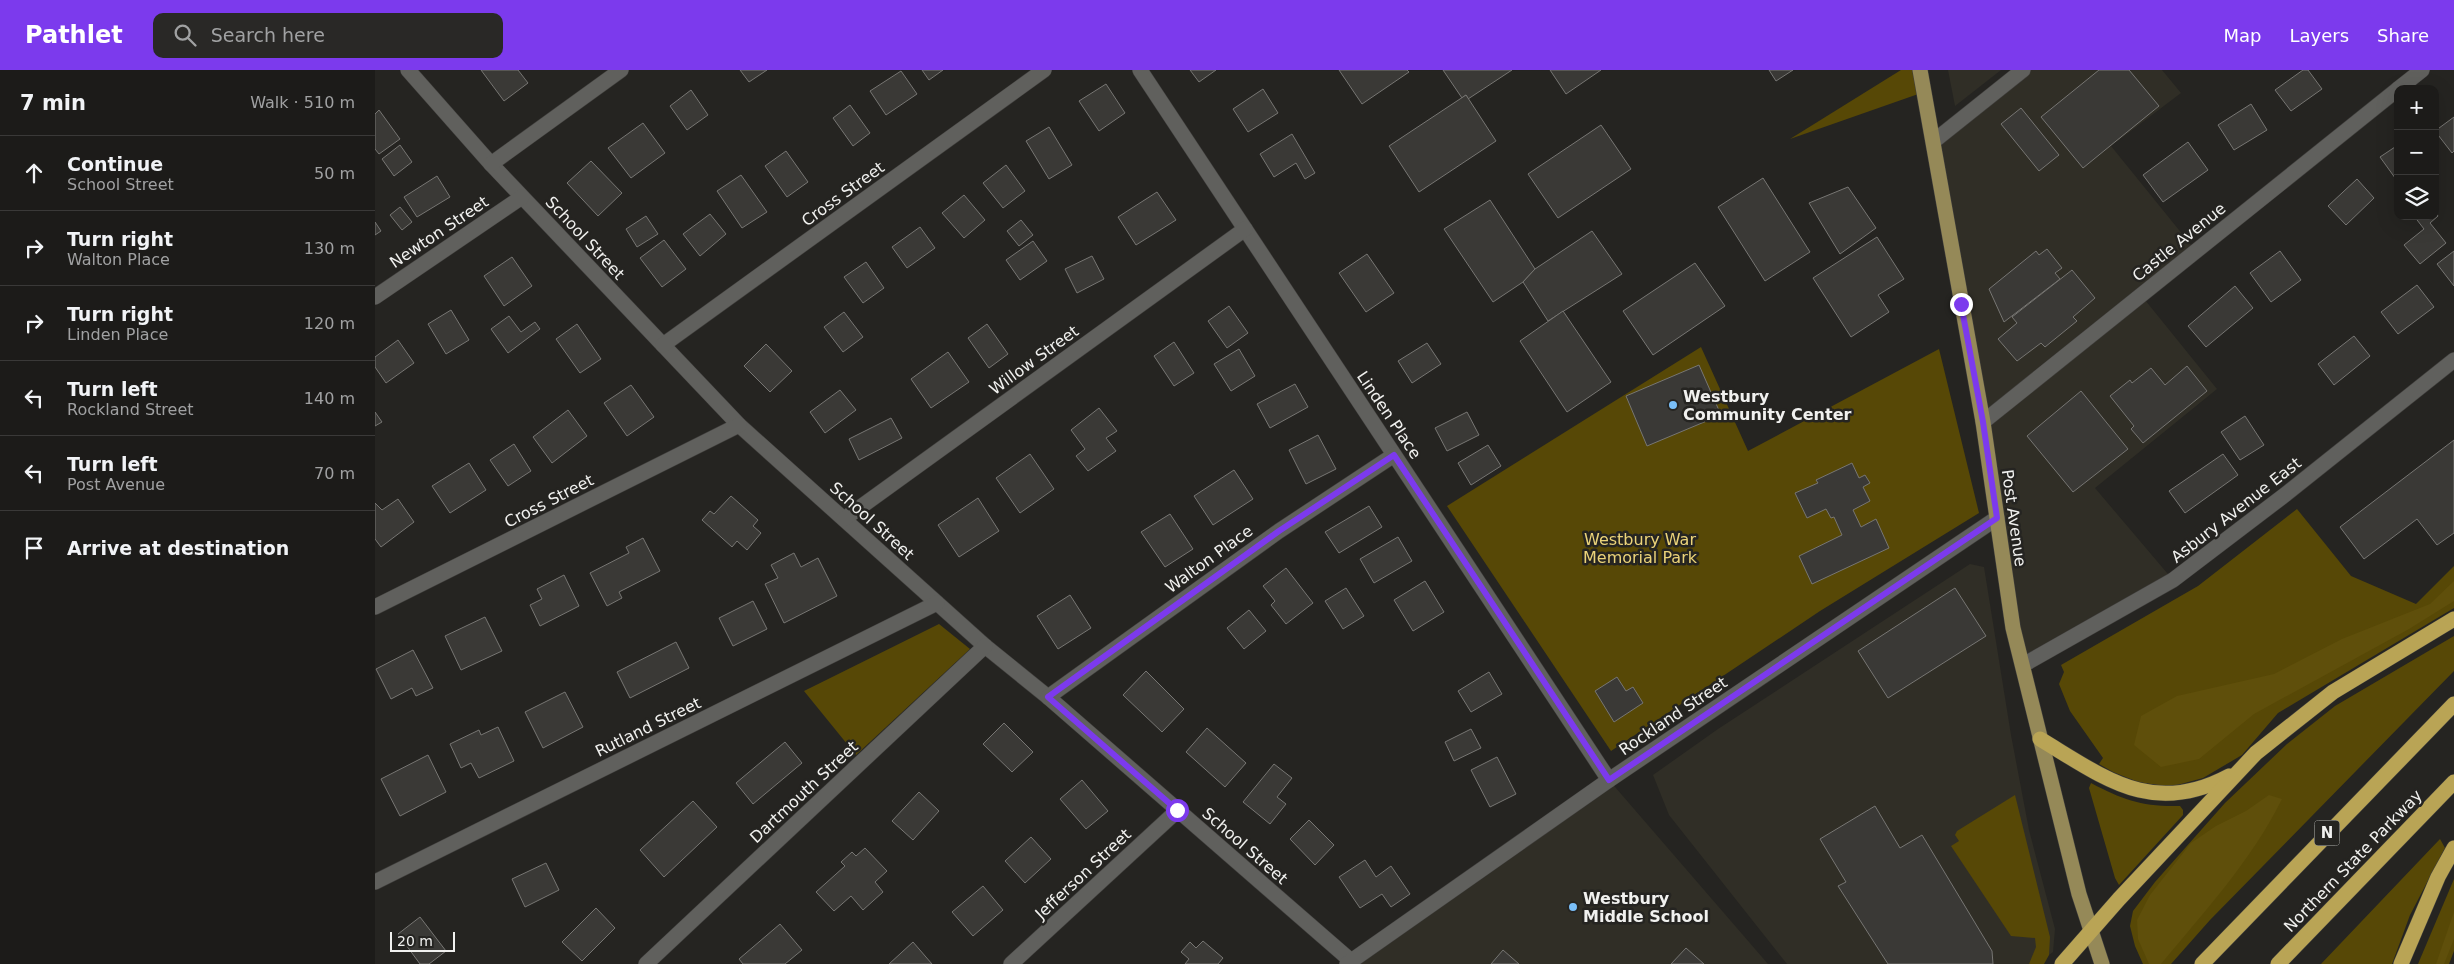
<!DOCTYPE html>
<html lang="en">
<head>
<meta charset="utf-8">
<style>
	:root { --surface:#1c1b19; --page:#292826; --text:#f1f3f6; --muted:#a0a1a2; --line:#3a3938; --accent:#7c3aed }
	body { margin:0; font-family:"DejaVu Sans",sans-serif; background:var(--page); color:var(--text) }
	.controls { position:absolute; right:15px; top:15px; display:grid; overflow:hidden; border-radius:10px; box-shadow:0 5px 20px #0002 }
	.controls button { width:45px; height:45px; display:grid; place-items:center; padding:0; border:0; border-bottom:1px solid var(--line); background:var(--surface); color:var(--text); font:25px sans-serif }
	.scale { position:absolute; left:15px; bottom:12px; width:65px; box-sizing:border-box; padding-left:5px; border:2px solid #f1f1ef; border-top:0; font-size:14px; line-height:18px; white-space:nowrap; color:#f1f1ef; -webkit-text-stroke:4px #252421; paint-order:stroke }
	.stop { position:absolute; width:15px; height:15px; margin:-11px; border:4px solid #7c3aed; border-radius:50%; background:#fff }
	.stop.end { background:#7c3aed; border-color:#fff; box-shadow:0 1px 5px #0008 }
	.list { margin:0; padding:0; list-style:none }
	h2 { display:flex; justify-content:space-between; align-items:center; height:65px; margin:0; padding:0 20px; font-size:21px }
	h2 small { font-size:16px; font-weight:400; color:var(--muted) }
	.list li { display:grid; grid-template-columns:32px 1fr auto; gap:15px; align-items:center; box-sizing:border-box; height:75px; padding:0 20px; border-top:1px solid var(--line) }
	.list b { display:block; font-size:19px; white-space:nowrap }
	.list p { margin:0; font-size:16px; white-space:nowrap; color:var(--muted) }
	.list em { font-size:16px; font-style:normal; color:var(--muted) }
	.icon { flex:none; width:28px; height:28px; fill:none; stroke:currentColor; stroke-width:2; stroke-linecap:round; stroke-linejoin:round }
	.map { position:relative; flex:none; width:2079px; height:894px; overflow:hidden }
	header { display:flex; align-items:center; gap:30px; box-sizing:border-box; height:70px; padding:0 25px; background:var(--accent); color:#fff }
	header strong { font-size:24px }
	nav { display:flex; gap:28px; margin-inline-start:auto; font-size:18px }
	.search { width:350px; height:45px; background:var(--page); display:flex; align-items:center; gap:12px; box-sizing:border-box; padding:0 18px; border-radius:10px; color:var(--muted); font-size:19px }
	main { display:flex }
	aside { flex:1; background:var(--surface) }
	.map>svg:first-child { display:block }
</style>
</head>
<body>
<header>
<strong>Pathlet</strong>
<div class="search"><svg class="icon" aria-label="search" viewBox="0 0 24 24"><circle cx="10" cy="10" r="6"/><path d="M15 15l6 6"/></svg>Search here</div>
<nav><a>Map</a><a>Layers</a><a>Share</a></nav>
</header>
<main>
<aside>
<h2>7 min<small>Walk · 510 m</small></h2>
<ul class="list">
<li><svg class="icon" aria-label="ahead" viewBox="0 0 24 24"><path d="M12 20V5M6 11l6-6 6 6"/></svg><div><b>Continue</b><p>School Street</p></div><em>50 m</em></li>
<li><svg class="icon" aria-label="right" viewBox="0 0 24 24"><path d="M7 20v-9h11M14 6l5 5-5 5"/></svg><div><b>Turn right</b><p>Walton Place</p></div><em>130 m</em></li>
<li><svg class="icon" aria-label="right" viewBox="0 0 24 24"><path d="M7 20v-9h11M14 6l5 5-5 5"/></svg><div><b>Turn right</b><p>Linden Place</p></div><em>120 m</em></li>
<li><svg class="icon" aria-label="left" viewBox="0 0 24 24"><path d="M17 20v-9H6M10 6l-5 5 5 5"/></svg><div><b>Turn left</b><p>Rockland Street</p></div><em>140 m</em></li>
<li><svg class="icon" aria-label="left" viewBox="0 0 24 24"><path d="M17 20v-9H6M10 6l-5 5 5 5"/></svg><div><b>Turn left</b><p>Post Avenue</p></div><em>70 m</em></li>
<li><svg class="icon" aria-label="arrive" viewBox="0 0 24 24"><path d="M6 21V4h12l-3 4 3 4H6"/></svg><div><b>Arrive at destination</b></div></li>
</ul>
</aside>
<div class="map">
<svg width="2079" height="894" viewBox="0 0 2079 894">
	<rect width="100%" height="100%" fill="#252421"/>
	<!-- built -->
	<g fill="#302e26">
		<path d="M1573,0H1626L1580,36Z"/>
		<path d="M1648,0H1787L1806,23L1736,76L1821,181L1766,225L1842,319L1720,418L1798,510L1648,595L1559,71Z"/>
		<path d="M1595,494L1609,497L1636,665L1654,760L1680,859L1678,882L1662,894H1412L1294,745L1278,705L1343,659Z"/>
		<path d="M1234,710L1393,894H972Z"/>
	</g>
	<!-- green -->
	<g fill="#574806">
		<path d="M1526,0H1545L1549,22L1415,69Z"/>
		<path d="M1326,277L1373,381L1564,279L1604,443L1445,541L1236,681L1072,436Z"/>
		<path d="M1922,439L1976,506L2041,534L2079,496V538L1903,643L1867,685L1828,708L1795,717L1763,712L1738,702L1724,694L1728,688L1695,641L1684,614L1689,602L1686,595L1823,516Z"/>
		<path d="M564,554L595,579L481,685L429,621Z"/>
		<path d="M2079,566V601L1835,850L1796,894H1768L1760,876L1755,856L1758,841L1780,812L1850,733L1912,674L1960,636Z"/>
		<path d="M1716,713C1748,730 1768,737 1805,736L1808,740V745L1744,815L1740,808L1714,718Z"/>
		<path d="M1640,725L1675,867L1674,885L1669,894H1654L1661,877L1660,868L1636,866L1576,776L1584,771L1580,765L1582,761Z"/>
		<path d="M2065,769L2070,778L2035,845L2017,894H1946Z"/>
		<path d="M2079,809V881L2074,894H2043Z"/>
	</g>
	<!-- forest -->
	<g fill="#5f4f0b">
		<path d="M2079,511V531L2034,559L1879,644L1824,689L1786,697L1759,675L1766,646L1802,626L1899,604L1967,569L2055,534Z"/>
		<path d="M1894,725L1907,729C1877,790 1829,842 1786,894H1774L1763,869L1762,850L1775,825L1816,773L1841,756L1871,741Z"/>
		<path d="M2079,842V869L2069,894H2061Z"/>
	</g>
	<!-- building -->
	<g fill="#3a3936" stroke="#777673">
		<path d="M106,0H143L153,13L129,31Z"/>
		<path d="M365,0H392L374,12Z"/>
		<path d="M547,0H568L554,10Z"/>
		<path d="M815,0H841L824,12Z"/>
		<path d="M964,0H1032L1034,2L987,34Z"/>
		<path d="M1068,0H1137L1093,29L1091,25L1087,28Z"/>
		<path d="M1175,0H1226L1191,24Z"/>
		<path d="M1394,0H1418L1401,11Z"/>
		<path d="M1724,0H1754L1784,36L1708,98L1666,47Z"/>
		<path d="M1928,0H1933L1947,19L1916,41L1900,20Z"/>
		<path d="M526,1L542,24L511,45L495,21Z"/>
		<path d="M731,14L750,43L724,61L704,31Z"/>
		<path d="M888,19L903,43L873,62L858,39Z"/>
		<path d="M316,20L333,45L312,60L295,36Z"/>
		<path d="M1091,25L1121,71L1044,122L1014,76Z"/>
		<path d="M1876,34L1892,60L1859,80L1843,55Z"/>
		<path d="M475,35L495,63L478,76L458,48Z"/>
		<path d="M1646,38L1684,85L1664,101L1626,54Z"/>
		<path d="M4,40L25,69L4,84L0,79V44Z"/>
		<path d="M2079,47V81L2077,83L2060,61Z"/>
		<path d="M268,53L290,83L256,108L233,78Z"/>
		<path d="M1226,55L1256,99L1183,148L1153,104Z"/>
		<path d="M674,57L697,95L674,109L651,71Z"/>
		<path d="M917,64L940,103L930,109L921,93L899,107L885,84Z"/>
		<path d="M1813,72L1833,100L1788,132L1768,105Z"/>
		<path d="M25,75L37,92L19,106L7,89Z"/>
		<path d="M2023,75V112L2005,87Z"/>
		<path d="M411,81L433,112L412,127L390,96Z"/>
		<path d="M216,91L247,123L223,146L192,113Z"/>
		<path d="M631,95L650,121L628,138L608,113Z"/>
		<path d="M366,105L392,142L367,158L342,121Z"/>
		<path d="M62,106L75,127L42,147L29,127Z"/>
		<path d="M1388,108L1435,182L1390,211L1343,137Z"/>
		<path d="M1982,109L1999,128L1971,155L1953,136Z"/>
		<path d="M1473,117L1501,158L1465,184L1434,133Z"/>
		<path d="M782,122L801,150L761,175L743,147Z"/>
		<path d="M589,125L610,150L589,168L567,143Z"/>
		<path d="M1115,130L1160,199L1148,212L1118,232L1069,159Z"/>
		<path d="M25,137L37,152L27,160L15,145Z"/>
		<path d="M2060,142L2063,146L2055,153L2071,173L2045,194L2029,175L2049,159L2039,146H2060Z"/>
		<path d="M335,144L351,164L325,186L308,164Z"/>
		<path d="M271,146L283,164L262,177L251,159Z"/>
		<path d="M646,150L658,165L644,176L632,161Z"/>
		<path d="M0,152L6,161L0,165Z"/>
		<path d="M545,157L560,178L532,198L517,177Z"/>
		<path d="M1217,161L1247,204L1173,251L1148,212L1160,199Z"/>
		<path d="M1502,167L1529,209L1503,225L1514,242L1476,267L1438,208Z"/>
		<path d="M289,170L311,199L287,217L265,188Z"/>
		<path d="M658,171L672,191L645,210L631,190Z"/>
		<path d="M1672,179L1687,198L1680,203L1685,209L1629,252L1614,219L1661,181L1664,185Z"/>
		<path d="M1905,181L1926,210L1896,232L1875,203Z"/>
		<path d="M2079,181V216L2062,194Z"/>
		<path d="M992,184L1019,223L991,242L964,203Z"/>
		<path d="M717,186L729,209L702,223L690,199Z"/>
		<path d="M137,187L157,216L129,236L109,206Z"/>
		<path d="M491,192L509,218L488,233L469,207Z"/>
		<path d="M1320,193L1350,236L1278,285L1248,241Z"/>
		<path d="M1697,200L1720,228L1698,247L1702,251L1670,277L1666,273L1642,291L1623,269L1642,253L1637,247Z"/>
		<path d="M2042,215L2059,237L2023,264L2006,242Z"/>
		<path d="M1860,216L1878,238L1831,277L1813,256Z"/>
		<path d="M854,236L873,263L852,278L833,251Z"/>
		<path d="M76,240L94,270L71,284L53,254Z"/>
		<path d="M1188,241L1236,312L1192,342L1145,271Z"/>
		<path d="M469,242L488,267L468,282L449,257Z"/>
		<path d="M134,246L146,262L160,252L165,259L133,283L116,259Z"/>
		<path d="M202,254L226,289L205,303L181,269Z"/>
		<path d="M612,254L633,284L614,298L593,268Z"/>
		<path d="M1979,266L1995,286L1959,315L1943,294Z"/>
		<path d="M23,270L39,293L11,313L0,297V287Z"/>
		<path d="M799,272L819,303L799,316L779,286Z"/>
		<path d="M1052,273L1066,294L1037,313L1023,291Z"/>
		<path d="M391,274L417,301L395,322L369,296Z"/>
		<path d="M864,279L880,306L856,321L839,294Z"/>
		<path d="M573,282L594,312L556,338L536,309Z"/>
		<path d="M1324,295L1346,345L1272,376L1251,326Z"/>
		<path d="M1812,296L1832,321L1768,373L1756,359L1759,356L1735,326L1755,310L1757,313L1776,298L1790,315Z"/>
		<path d="M920,314L933,337L895,358L882,334Z"/>
		<path d="M256,315L279,347L252,366L229,333Z"/>
		<path d="M465,320L481,340L450,363L435,342Z"/>
		<path d="M1706,321L1753,379L1698,422L1652,366Z"/>
		<path d="M724,338L742,361L731,368L741,381L713,401L701,386L710,379L696,360Z"/>
		<path d="M193,340L212,366L177,393L158,367Z"/>
		<path d="M0,342L7,352L0,356Z"/>
		<path d="M1092,342L1104,365L1072,381L1060,358Z"/>
		<path d="M1870,346L1889,375L1865,390L1846,362Z"/>
		<path d="M516,348L527,368L484,390L474,369Z"/>
		<path d="M943,365L961,399L931,414L914,380Z"/>
		<path d="M2079,370V463L2062,475L2042,449L1989,489L1965,457Z"/>
		<path d="M139,374L156,401L133,416L115,390Z"/>
		<path d="M1113,375L1126,396L1096,415L1083,393Z"/>
		<path d="M655,384L679,419L645,443L621,408Z"/>
		<path d="M1848,384L1863,405L1810,443L1794,421Z"/>
		<path d="M94,393L111,420L75,443L57,416Z"/>
		<path d="M1477,393L1484,408L1490,405L1495,413L1488,417L1495,431L1478,440L1486,457L1501,449L1514,478L1437,514L1424,486L1467,465L1459,447L1456,448L1451,439L1432,448L1420,423L1443,413L1441,410Z"/>
		<path d="M859,400L878,429L838,455L819,426Z"/>
		<path d="M356,426L383,450L378,456L386,463L372,480L362,471L357,477L327,450L335,441L339,444Z"/>
		<path d="M603,428L624,461L584,487L563,455Z"/>
		<path d="M23,429L39,452L6,477L0,469V433L7,440Z"/>
		<path d="M994,436L1007,457L964,483L950,462Z"/>
		<path d="M795,444L818,479L790,497L766,462Z"/>
		<path d="M1023,467L1037,491L999,513L985,489Z"/>
		<path d="M268,468L285,501L244,522L247,528L232,536L215,503L254,483L251,477Z"/>
		<path d="M419,483L426,497L443,488L462,526L409,553L390,514L403,508L396,495Z"/>
		<path d="M911,498L938,533L911,554L896,535L900,531L888,516Z"/>
		<path d="M189,505L204,536L165,556L155,535L167,529L162,519Z"/>
		<path d="M1050,511L1069,542L1038,561L1019,530Z"/>
		<path d="M971,518L989,546L968,559L950,531Z"/>
		<path d="M1580,518L1611,566L1513,628L1483,581Z"/>
		<path d="M695,525L716,558L683,579L662,546Z"/>
		<path d="M378,531L392,559L358,576L344,548Z"/>
		<path d="M874,540L891,561L869,579L852,558Z"/>
		<path d="M110,547L127,581L86,600L70,566Z"/>
		<path d="M301,572L314,598L255,628L242,602Z"/>
		<path d="M38,580L58,618L41,626L37,618L16,629L1,599Z"/>
		<path d="M771,601L809,639L787,662L748,625Z"/>
		<path d="M1114,602L1127,624L1096,642L1083,621Z"/>
		<path d="M1242,607L1251,621L1258,617L1268,633L1239,652L1220,621Z"/>
		<path d="M190,622L208,657L168,678L150,642Z"/>
		<path d="M629,653L658,682L637,702L608,674Z"/>
		<path d="M123,657L139,691L104,708L96,693L86,698L75,674L104,660L106,665Z"/>
		<path d="M832,658L871,693L850,717L811,682Z"/>
		<path d="M1096,659L1106,678L1079,691L1070,672Z"/>
		<path d="M410,672L427,693L378,734L361,713Z"/>
		<path d="M53,685L71,722L25,746L6,709Z"/>
		<path d="M1122,687L1141,724L1115,737L1096,700Z"/>
		<path d="M899,694L917,708L902,727L911,734L895,754L868,732Z"/>
		<path d="M707,710L733,741L711,759L685,729Z"/>
		<path d="M544,722L564,741L538,770L517,751Z"/>
		<path d="M318,731L342,757L289,807L265,780Z"/>
		<path d="M1500,736L1525,778L1547,765L1617,881L1618,894H1513L1463,816L1471,812L1445,769Z"/>
		<path d="M934,750L959,775L940,795L915,769Z"/>
		<path d="M656,767L676,789L650,813L630,791Z"/>
		<path d="M490,778L512,801L500,812L508,822L488,840L476,826L459,841L441,822L470,796L466,792L477,782L481,786Z"/>
		<path d="M990,790L1001,807L1016,796L1035,824L1016,837L1007,824L985,838L964,807Z"/>
		<path d="M171,793L184,820L150,837L137,809Z"/>
		<path d="M608,816L628,840L598,866L577,842Z"/>
		<path d="M221,838L240,858L207,891L187,872Z"/>
		<path d="M45,847L71,881L54,894H45L23,864Z"/>
		<path d="M405,854L427,880L410,894H368L364,889Z"/>
		<path d="M828,871L848,888L843,894H810L814,889L806,882L815,872L821,878Z"/>
		<path d="M538,872L557,894H514Z"/>
		<path d="M1311,878L1329,894H1296Z"/>
		<path d="M1128,880L1144,894H1116Z"/>
	</g>
	<g fill="none" stroke-linecap="round" stroke-linejoin="round">
		<defs>
			<g id="minor">
				<path d="M33,0L116,94L364,355L610,576L673,627L975,890"/>
				<path d="M765,0L1234,710"/>
				<path d="M2023,19L2047,0"/>
				<path d="M1559,71L1648,0"/>
				<path d="M116,94L246,0"/>
				<path d="M0,227L147,127"/>
				<path d="M288,275L669,0"/>
				<path d="M1608,352L2023,19"/>
				<path d="M469,449L870,159"/>
				<path d="M0,537L364,355"/>
				<path d="M1648,595L1798,510L1911,424L2079,290"/>
				<path d="M673,627L904,461L1019,385"/>
				<path d="M0,812L562,533"/>
				<path d="M271,894L610,576"/>
				<path d="M636,894L803,740"/>
				<path d="M972,894L1234,710L1622,448"/>
			</g>
			<path id="major" d="M1545,0L1608,352L1638,558L1704,824L1727,894"/>
			<g id="highway">
				<path d="M1665,669C1730,708 1777,747 1854,706"/>
				<path d="M1687,894L1744,829L1881,683L1958,622L2079,549"/>
				<path d="M1827,894L2079,634"/>
				<path d="M1903,894L2079,712"/>
				<path d="M2026,894L2063,807L2079,778"/>
			</g>
		</defs>
		<!-- minor casing -->
		<use href="#minor" stroke="#403f3d" stroke-width="16"/>
		<!-- major casing -->
		<use href="#major" stroke="#403f3d" stroke-width="16"/>
		<!-- highway casing -->
		<use href="#highway" stroke="#403f3d" stroke-width="16"/>
		<!-- minor -->
		<use href="#minor" stroke="#60605d" stroke-width="15"/>
		<!-- major -->
		<use href="#major" stroke="#958958" stroke-width="15"/>
		<!-- highway -->
		<use href="#highway" stroke="#b9a455" stroke-width="15"/>
	</g>
	<g fill="none" stroke-linecap="round" stroke-linejoin="round">
		<!-- route -->
		<path stroke="#7c3aed" stroke-width="6" d="M802,740L673,627L904,461L1019,385L1234,710L1622,448L1608,352L1586,234"/>
	</g>
	<!-- markers -->
	<g fill="#7abff8" stroke="#252421" stroke-width="2">
		<circle cx="1298" cy="335" r="5"/>
		<circle cx="1198" cy="837" r="5"/>
	</g>
	<g text-anchor="middle" dominant-baseline="central" stroke-width="5" stroke-linejoin="round" paint-order="stroke">
		<!-- shield labels -->
		<rect fill="#252421" stroke="#b4b4b1" stroke-width="1" x="1939.5" y="750.5" width="25" height="25" rx="4"/>
		<g font-size="15" font-weight="bold" fill="#f1f1ef">
			<text x="1952" y="763">N</text>
		</g>
		<!-- street labels -->
		<g font-size="16" fill="#f1f1ef" stroke="#252421">
			<text transform="translate(468 124) rotate(-36)">Cross Street</text>
			<text transform="translate(64 162) rotate(-34)">Newton Street</text>
			<text transform="translate(210 168) rotate(47)">School Street</text>
			<text transform="translate(1804 172) rotate(-39)">Castle Avenue</text>
			<text transform="translate(659 290) rotate(-36)">Willow Street</text>
			<text transform="translate(1014 345) rotate(56)">Linden Place</text>
			<text transform="translate(174 431) rotate(-27)">Cross Street</text>
			<text transform="translate(1861 440) rotate(-38)">Asbury Avenue East</text>
			<text transform="translate(1639 448) rotate(82)">Post Avenue</text>
			<text transform="translate(497 451) rotate(42)">School Street</text>
			<text transform="translate(834 489) rotate(-36)">Walton Place</text>
			<text transform="translate(1298 646) rotate(-34)">Rockland Street</text>
			<text transform="translate(273 657) rotate(-26)">Rutland Street</text>
			<text transform="translate(429 722) rotate(-43)">Dartmouth Street</text>
			<text transform="translate(870 776) rotate(41)">School Street</text>
			<text transform="translate(1978 791) rotate(-46)">Northern State Parkway</text>
			<text transform="translate(708 804) rotate(-43)">Jefferson Street</text>
		</g>
		<!-- poi labels -->
		<g font-size="16" font-weight="bold" fill="#f1f1ef" stroke="#252421" text-anchor="start">
			<text x="1308" y="326">Westbury<tspan x="1308" dy="18">Community Center</tspan></text>
			<text x="1208" y="828">Westbury<tspan x="1208" dy="18">Middle School</tspan></text>
		</g>
		<!-- park labels -->
		<g font-size="16" fill="#ebd379" stroke="#252421">
			<text x="1265" y="469">Westbury War<tspan x="1265" dy="18">Memorial Park</tspan></text>
		</g>
	</g>
</svg>
<div class="controls">
<button>+</button>
<button>−</button>
<button><svg class="icon" aria-label="layers" viewBox="0 0 24 24"><path d="M12 4l9 5-9 5-9-5zM3 14l9 5 9-5"/></svg></button>
</div>
<div class="scale">20 m</div>
<div class="stop" style="left:802px;top:740px"></div>
<div class="stop end" style="left:1586px;top:234px"></div>
</div>
</main>
</body>
</html>
